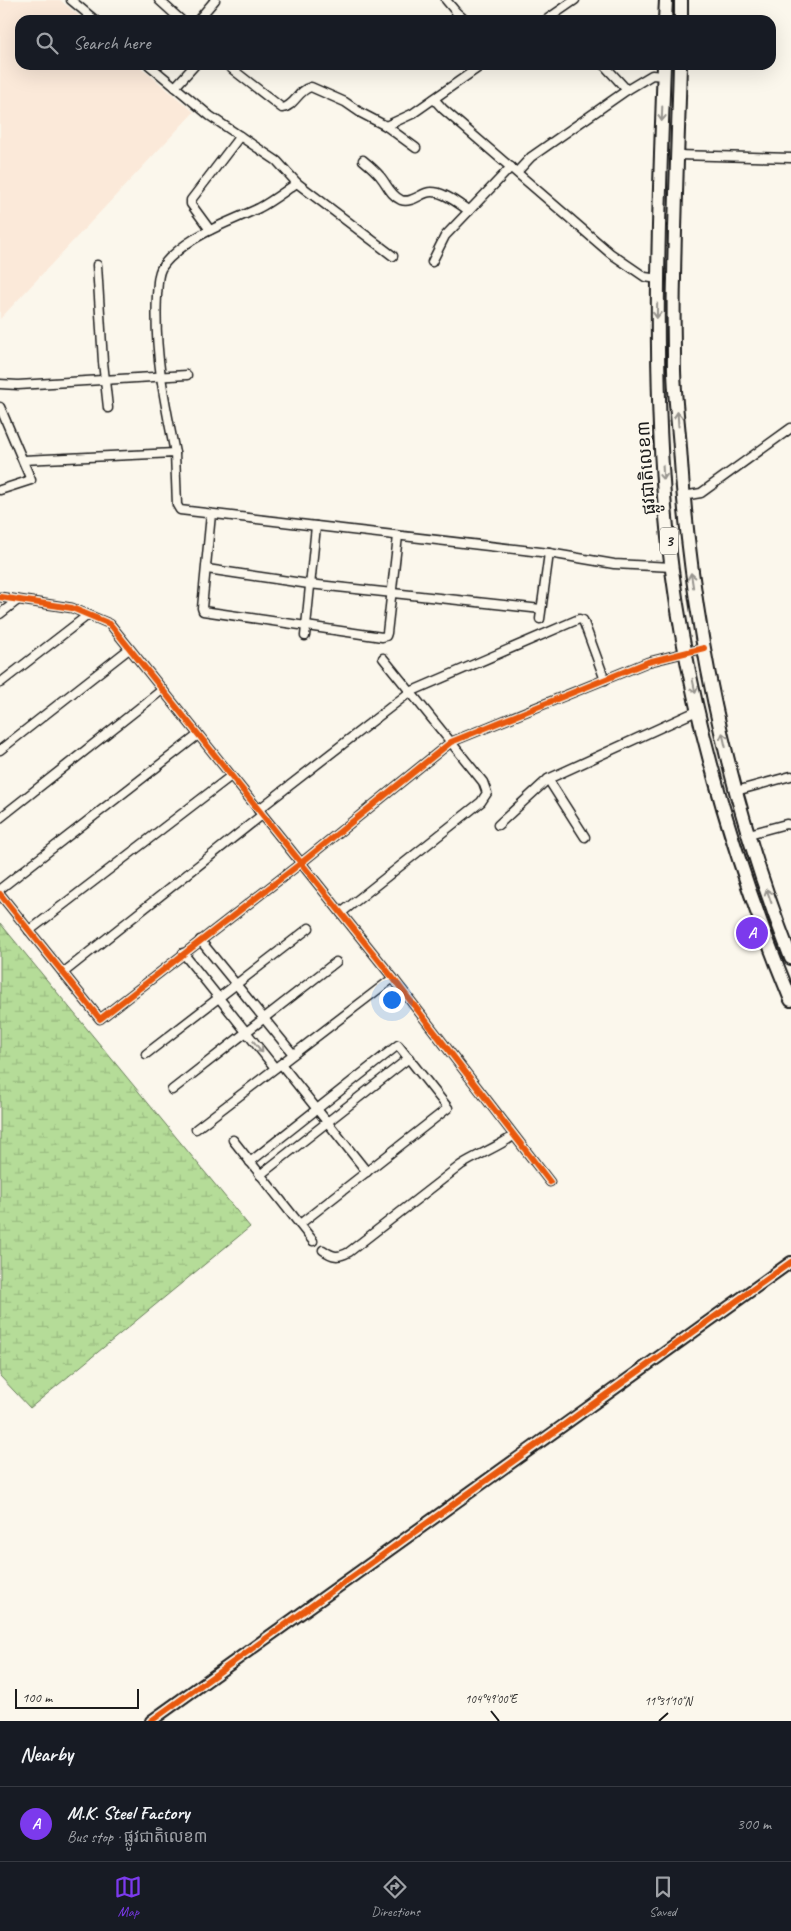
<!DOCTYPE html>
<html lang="en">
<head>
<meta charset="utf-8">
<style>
	:root { --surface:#171b24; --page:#242831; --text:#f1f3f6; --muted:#9ea1a6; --line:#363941; --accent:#7c3aed }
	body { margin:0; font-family:Caveat,"Noto Sans Khmer",sans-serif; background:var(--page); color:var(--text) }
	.scale { position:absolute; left:15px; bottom:12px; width:124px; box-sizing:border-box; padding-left:5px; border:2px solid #1c1c1c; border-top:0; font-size:14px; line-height:18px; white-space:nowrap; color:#1c1c1c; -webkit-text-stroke:4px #fbf7ec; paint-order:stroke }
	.you { position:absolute; left:391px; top:999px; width:18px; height:18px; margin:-12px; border:4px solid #fff; border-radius:50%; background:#1a73e8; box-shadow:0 0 0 8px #1a73e833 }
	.badge { display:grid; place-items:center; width:32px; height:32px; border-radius:50%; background:var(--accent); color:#fff; font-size:16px; font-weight:700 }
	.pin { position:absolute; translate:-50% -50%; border:2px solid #fff; box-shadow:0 1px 5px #0006 }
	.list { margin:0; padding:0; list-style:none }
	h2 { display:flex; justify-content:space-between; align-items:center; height:65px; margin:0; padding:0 20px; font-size:21px }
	h2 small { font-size:16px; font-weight:400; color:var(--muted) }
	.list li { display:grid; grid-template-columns:32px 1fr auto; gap:15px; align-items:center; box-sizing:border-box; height:75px; padding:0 20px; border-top:1px solid var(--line) }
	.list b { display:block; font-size:19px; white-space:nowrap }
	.list p { margin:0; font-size:16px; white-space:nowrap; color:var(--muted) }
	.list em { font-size:16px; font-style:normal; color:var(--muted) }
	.icon { flex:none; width:28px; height:28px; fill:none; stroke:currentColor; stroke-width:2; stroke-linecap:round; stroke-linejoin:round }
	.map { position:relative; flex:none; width:791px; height:1721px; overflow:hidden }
	.search { position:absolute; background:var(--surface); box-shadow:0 5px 20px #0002; left:15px; right:15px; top:15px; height:55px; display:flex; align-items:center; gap:12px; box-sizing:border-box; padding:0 18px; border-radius:15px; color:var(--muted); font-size:19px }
	.sheet { height:140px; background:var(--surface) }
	nav { display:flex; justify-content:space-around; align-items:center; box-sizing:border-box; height:70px; border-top:1px solid var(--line); background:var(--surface); font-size:14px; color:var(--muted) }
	nav a { display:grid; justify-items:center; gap:2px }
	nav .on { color:var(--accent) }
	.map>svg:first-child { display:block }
</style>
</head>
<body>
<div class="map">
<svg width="791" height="1721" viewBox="0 0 791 1721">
	<defs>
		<pattern id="wetland-marsh" width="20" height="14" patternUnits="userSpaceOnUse" patternTransform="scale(1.25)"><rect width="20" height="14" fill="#b5dc98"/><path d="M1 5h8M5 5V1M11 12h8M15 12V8" fill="none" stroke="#9bbc82"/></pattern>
	</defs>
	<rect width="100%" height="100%" fill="#fbf7ec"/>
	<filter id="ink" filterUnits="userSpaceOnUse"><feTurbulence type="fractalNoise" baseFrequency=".02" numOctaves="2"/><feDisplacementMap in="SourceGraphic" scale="10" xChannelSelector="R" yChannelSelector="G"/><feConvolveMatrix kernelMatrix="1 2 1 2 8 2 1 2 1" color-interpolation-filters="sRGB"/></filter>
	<g filter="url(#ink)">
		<!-- built -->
		<path fill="#fbe9d9" d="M0,0H60L84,20H20V65H138L194,112L0,319Z"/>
		<!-- wetland -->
		<path fill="url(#wetland-marsh)" stroke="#687c5a" d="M0,923L250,1227L30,1408L0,1376Z"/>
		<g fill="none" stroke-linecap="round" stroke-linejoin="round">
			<defs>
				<g id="minor">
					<path d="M71,0L95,20"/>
					<path d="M159,0L181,20"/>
					<path d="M446,0L456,12L465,20"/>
					<path d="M198,20L215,0"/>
					<path d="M546,20L575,0"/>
					<path d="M149,65L210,116L277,161L297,183L393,256"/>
					<path d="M227,65L282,108C294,107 298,90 311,87L345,102L361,113L386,126L416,148"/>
					<path d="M604,65L627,90"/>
					<path d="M175,87L195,65"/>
					<path d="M434,99L443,109L610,253L645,277L658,279"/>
					<path d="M386,126L412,114L482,65"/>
					<path d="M677,155L791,158"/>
					<path d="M363,160C369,165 375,170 380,176C387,184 390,195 401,200C410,203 418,196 426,193C440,188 459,204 469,211"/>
					<path d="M517,172L531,157L627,90L652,75L663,76"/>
					<path d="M210,230L191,204V200L240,136"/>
					<path d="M432,262L445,236L511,167"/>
					<path d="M97,265L103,362L108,408"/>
					<path d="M0,384L18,385L187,375"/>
					<path d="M0,407L31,480L0,490"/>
					<path d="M175,453C164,399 154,351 157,295C158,287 157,277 161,269C163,265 169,258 173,255C197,232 230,222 259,208C272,201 285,191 297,183"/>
					<path d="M23,460L175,453L177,505L180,510L549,553L614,564L672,567"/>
					<path d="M683,496L701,493L791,428"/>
					<path d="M211,514L202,608L203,611L382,637L386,636L387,633L398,536"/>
					<path d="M207,569L309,584L541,609"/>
					<path d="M0,597L72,608L110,624L393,978L550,1182"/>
					<path d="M0,614L18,600"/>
					<path d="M540,619L549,553"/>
					<path d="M305,636L316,526"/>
					<path d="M0,683L88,615"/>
					<path d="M0,750L129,649"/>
					<path d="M548,779L585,837"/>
					<path d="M736,791L791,776"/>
					<path d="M258,810L410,692L579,619L583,620L605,680"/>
					<path d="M0,818L162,690"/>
					<path d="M498,825L548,779L699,710"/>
					<path d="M749,834L786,824L791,825"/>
					<path d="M0,889L198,735"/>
					<path d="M0,894L100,1019L301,863L451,742L648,662L704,648"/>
					<path d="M341,913L481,802L487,793L483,782L383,658"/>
					<path d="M29,931L231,776"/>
					<path d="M200,940L293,1054"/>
					<path d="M183,953L275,1068"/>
					<path d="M63,973L262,815"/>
					<path d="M146,1054L309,928"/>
					<path d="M281,1064L367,1172"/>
					<path d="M172,1090L336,962"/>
					<path d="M196,1129L393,978"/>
					<path d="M233,1140L313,1241"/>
					<path d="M250,1162L398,1045L448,1108L300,1224"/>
					<path d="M260,1175L409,1058"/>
					<path d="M323,1250C333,1257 338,1258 349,1252L461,1165C478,1154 497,1148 513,1136"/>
				</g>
				<path id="tertiary" d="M151,1721L791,1262"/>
				<g id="trunk">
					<path d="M665,20L666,0"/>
					<path d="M681,20V0"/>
					<path d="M664,65C659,209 653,352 664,496C678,669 725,840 791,1000"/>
					<path d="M680,65C678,136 675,208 674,279C673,305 674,331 674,357C673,387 678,418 680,448C691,622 727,795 791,958"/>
				</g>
			</defs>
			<!-- minor casing -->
			<use href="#minor" stroke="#1c1c1c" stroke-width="11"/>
			<!-- tertiary casing -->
			<use href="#tertiary" stroke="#1c1c1c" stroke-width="14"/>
			<!-- trunk casing -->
			<use href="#trunk" stroke="#1c1c1c" stroke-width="16"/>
			<!-- minor -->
			<use href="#minor" stroke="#fbf7ec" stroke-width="8"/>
			<!-- tertiary -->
			<use href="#tertiary" stroke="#fbf7ec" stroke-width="10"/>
			<!-- trunk -->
			<use href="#trunk" stroke="#fbf7ec" stroke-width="12"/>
			<defs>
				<g id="cycleway">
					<path d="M0,597L72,608L110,624L393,978L550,1182"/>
					<path d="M0,894L100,1019L301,863L451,742L648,662L704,648"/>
					<path d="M151,1721L791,1262"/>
				</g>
			</defs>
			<!-- cycleway casing -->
			<use href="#cycleway" stroke="#fbf7ec" stroke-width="9"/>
			<!-- cycleway -->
			<use href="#cycleway" stroke="#e8590c" stroke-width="6"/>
		</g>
		<!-- one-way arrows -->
		<defs><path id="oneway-shaft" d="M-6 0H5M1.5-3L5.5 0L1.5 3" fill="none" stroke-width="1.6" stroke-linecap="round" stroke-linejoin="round" transform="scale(1.25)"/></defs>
		<g stroke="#97948e">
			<use href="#oneway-shaft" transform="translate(662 114) rotate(92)"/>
			<use href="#oneway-shaft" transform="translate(657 311) rotate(91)"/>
			<use href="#oneway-shaft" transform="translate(678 419) rotate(-94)"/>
			<use href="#oneway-shaft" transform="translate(663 473) rotate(87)"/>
			<use href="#oneway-shaft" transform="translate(692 580) rotate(-99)"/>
			<use href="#oneway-shaft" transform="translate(694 686) rotate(78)"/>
			<use href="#oneway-shaft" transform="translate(724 740) rotate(-103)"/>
			<use href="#oneway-shaft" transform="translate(769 896) rotate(-109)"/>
			<use href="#oneway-shaft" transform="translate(258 1047) rotate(51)"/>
		</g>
	</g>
	<!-- ticks -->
	<path fill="none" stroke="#1c1c1c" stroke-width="2" d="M491,1711L499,1721M659,1721L668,1713"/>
	<g text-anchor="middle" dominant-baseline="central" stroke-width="5" stroke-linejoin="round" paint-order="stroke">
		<!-- shield labels -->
		<rect fill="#fbf7ec" stroke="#5f5e5a" stroke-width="1" x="660" y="527.5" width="18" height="27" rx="4"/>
		<g font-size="16" font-weight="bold" fill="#1c1c1c">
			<text x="669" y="541">3</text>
		</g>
		<!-- street labels -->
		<g font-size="18" fill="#1c1c1c" stroke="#fbf7ec">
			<text transform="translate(646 468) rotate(-94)">ផ្លូវជាតិលេខ៣</text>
		</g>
	</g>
	<g font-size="12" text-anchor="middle" fill="#1c1c1c" stroke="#fbf7ec" stroke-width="5" stroke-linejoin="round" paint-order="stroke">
		<text x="491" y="1703">104°49'00"E</text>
		<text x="668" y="1705">11°31'10"N</text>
	</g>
</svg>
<div class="scale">100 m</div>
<div class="you"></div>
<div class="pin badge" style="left:752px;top:933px">A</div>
<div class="search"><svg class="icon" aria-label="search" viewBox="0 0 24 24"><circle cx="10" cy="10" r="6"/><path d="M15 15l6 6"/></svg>Search here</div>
</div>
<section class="sheet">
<h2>Nearby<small></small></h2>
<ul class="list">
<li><span class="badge">A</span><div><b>M.K. Steel Factory</b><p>Bus stop · ផ្លូវជាតិលេខ៣</p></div><em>300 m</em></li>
</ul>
</section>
<nav>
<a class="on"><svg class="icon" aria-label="map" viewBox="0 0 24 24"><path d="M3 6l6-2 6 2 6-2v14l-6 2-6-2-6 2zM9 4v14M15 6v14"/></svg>Map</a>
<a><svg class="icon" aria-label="directions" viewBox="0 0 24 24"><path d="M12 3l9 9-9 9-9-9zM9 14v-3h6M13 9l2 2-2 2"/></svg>Directions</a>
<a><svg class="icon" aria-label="saved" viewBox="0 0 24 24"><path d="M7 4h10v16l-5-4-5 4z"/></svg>Saved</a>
</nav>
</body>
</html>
